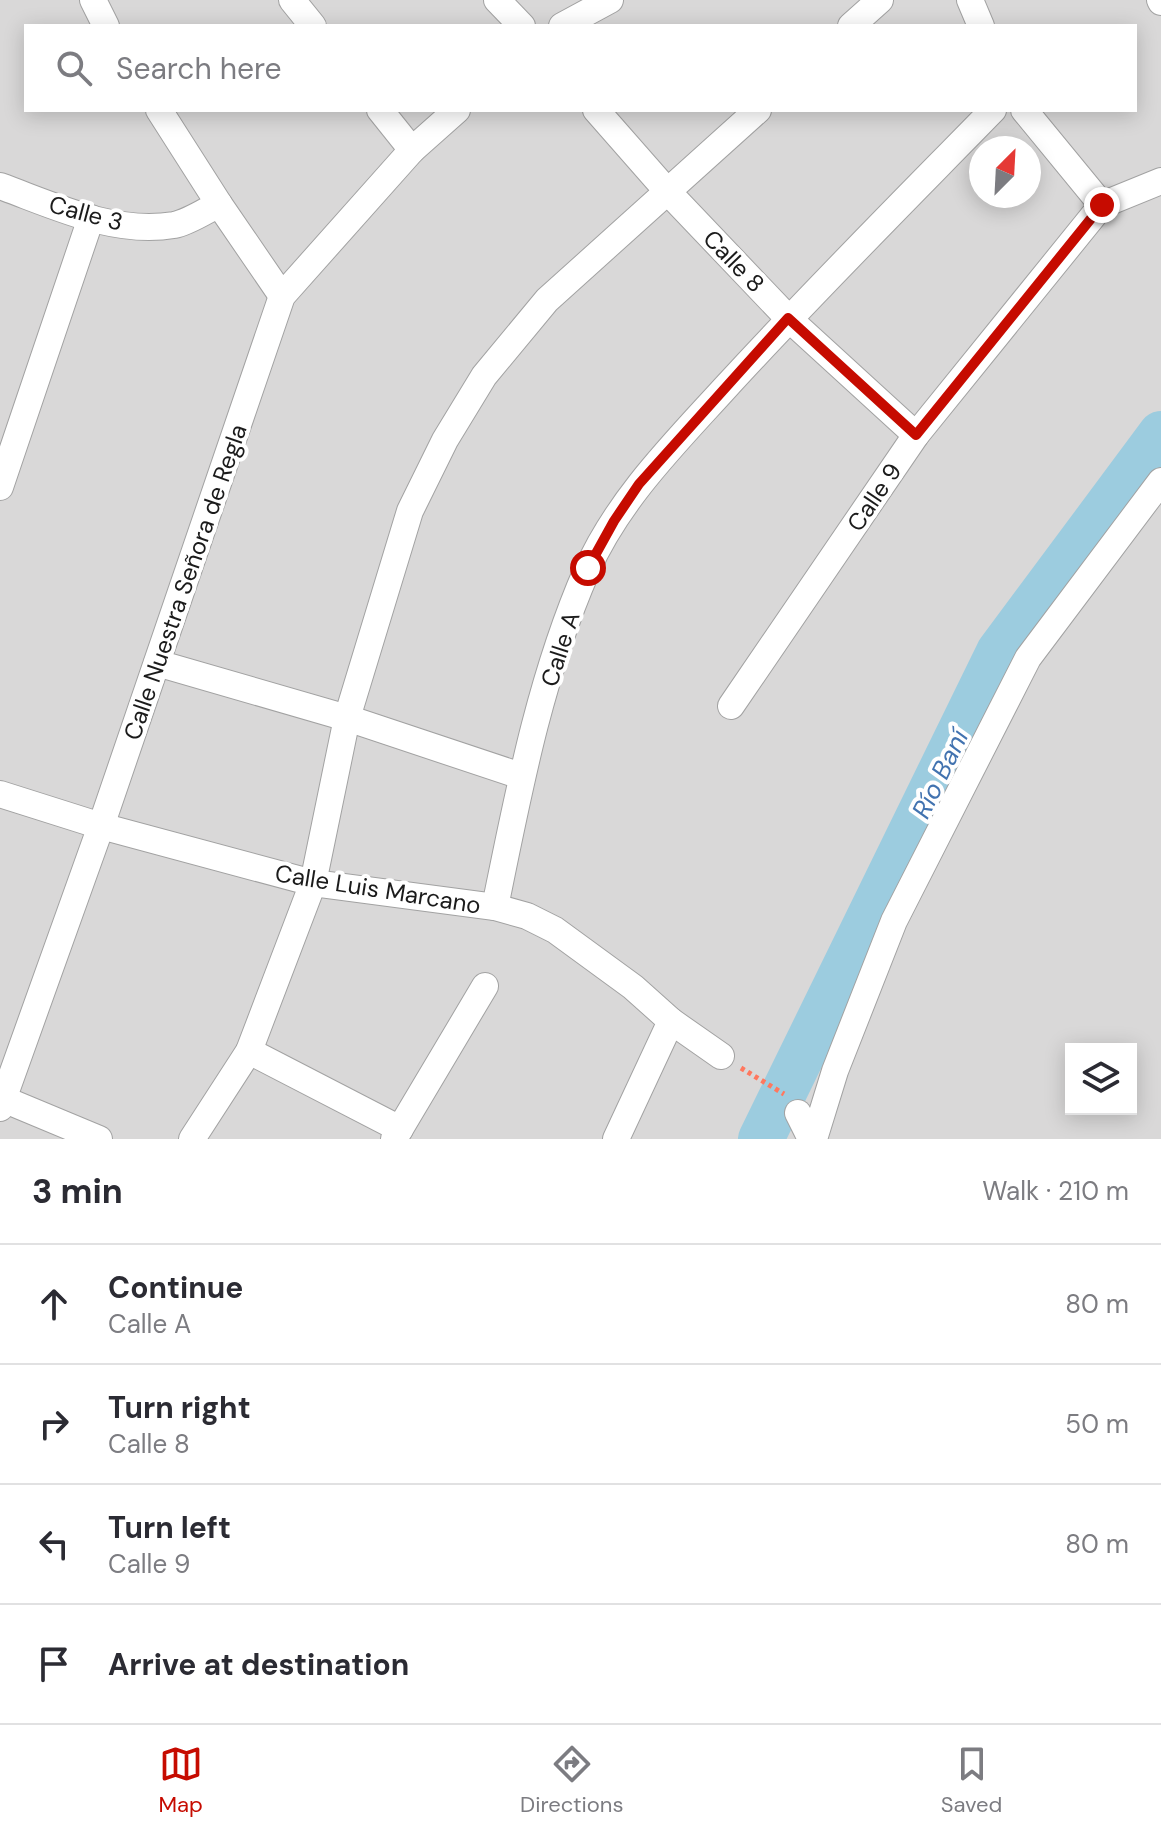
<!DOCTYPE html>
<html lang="en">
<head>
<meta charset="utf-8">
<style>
	:root { --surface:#fff; --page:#f7f7f7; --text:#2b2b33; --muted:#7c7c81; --line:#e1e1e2; --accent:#c60b00 }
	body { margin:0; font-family:"DM Sans",sans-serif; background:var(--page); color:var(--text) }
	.controls { position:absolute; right:24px; bottom:24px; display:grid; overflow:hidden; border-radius:0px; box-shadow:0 4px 20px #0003 }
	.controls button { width:72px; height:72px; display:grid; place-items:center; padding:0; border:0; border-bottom:2px solid var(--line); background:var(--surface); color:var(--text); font:40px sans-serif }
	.compass { position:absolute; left:969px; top:136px; width:72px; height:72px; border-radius:50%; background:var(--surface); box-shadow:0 4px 20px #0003; rotate:24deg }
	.stop { position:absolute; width:24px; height:24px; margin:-18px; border:6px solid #c60b00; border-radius:50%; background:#fff }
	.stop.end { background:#c60b00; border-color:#fff; box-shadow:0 2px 8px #0008 }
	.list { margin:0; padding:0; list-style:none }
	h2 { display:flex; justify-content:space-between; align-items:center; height:104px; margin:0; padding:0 32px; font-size:34px }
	h2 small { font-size:26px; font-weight:400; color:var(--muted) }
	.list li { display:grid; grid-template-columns:52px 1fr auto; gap:24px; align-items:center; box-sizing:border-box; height:120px; padding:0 32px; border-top:2px solid var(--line) }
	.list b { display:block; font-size:30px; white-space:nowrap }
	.list p { margin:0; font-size:26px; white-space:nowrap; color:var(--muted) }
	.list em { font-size:26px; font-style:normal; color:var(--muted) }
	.icon { flex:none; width:44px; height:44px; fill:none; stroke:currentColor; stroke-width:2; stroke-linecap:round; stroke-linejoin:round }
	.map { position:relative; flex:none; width:1161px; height:1139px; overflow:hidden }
	.search { position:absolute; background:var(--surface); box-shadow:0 4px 20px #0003; left:24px; right:24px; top:24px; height:88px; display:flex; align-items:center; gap:20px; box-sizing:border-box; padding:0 28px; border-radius:0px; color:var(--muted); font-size:30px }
	.sheet { height:584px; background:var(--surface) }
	nav { display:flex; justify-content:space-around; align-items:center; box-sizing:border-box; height:112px; border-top:2px solid var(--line); background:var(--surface); font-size:22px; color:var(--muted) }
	nav a { display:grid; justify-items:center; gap:4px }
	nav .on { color:var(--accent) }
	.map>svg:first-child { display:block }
</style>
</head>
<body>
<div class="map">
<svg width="1161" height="1139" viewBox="0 0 1161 1139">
	<rect width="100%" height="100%" fill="#eeeadf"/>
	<!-- residential -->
	<path fill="#d9d8d8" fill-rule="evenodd" d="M0,0H1161V1139H0ZM26,26H1135V110H26ZM981,148H1029V196H981ZM1071,1049H1131V1109H1071Z"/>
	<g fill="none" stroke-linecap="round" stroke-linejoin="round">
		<!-- river -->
		<path stroke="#9cccdf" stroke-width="46" d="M761,1139L999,652L1161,434"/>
		<defs>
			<g id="minor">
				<path d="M93,0L106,26"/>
				<path d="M292,0L313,26"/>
				<path d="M497,0L522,26"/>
				<path d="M970,0L981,26"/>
				<path d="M1160,0L1161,2"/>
				<path d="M562,26L610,0"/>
				<path d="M851,26L880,0"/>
				<path d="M159,110L219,204L282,296"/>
				<path d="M380,110L412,150"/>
				<path d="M596,110L668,192L788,318L916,435"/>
				<path d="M1024,110L1102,205"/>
				<path d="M0,186C55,206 114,235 174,225C189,222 205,211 219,204"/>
				<path d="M0,487L91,218"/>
				<path d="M157,663L347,718L521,776"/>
				<path d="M731,706L916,435L1102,205L1161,181"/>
				<path d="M0,794L101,826L313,883L495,907L527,916L555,930L633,987L671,1021L721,1056"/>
				<path d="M495,907C518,794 540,677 587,570C618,500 674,444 725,388C812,293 903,202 993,110"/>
				<path d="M249,1051L400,1129"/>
				<path d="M3,1099L99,1139"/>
				<path d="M0,1108L101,826L282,296L412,150L457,110"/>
				<path d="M798,1113L811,1139"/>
				<path d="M192,1139L249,1051L313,883L347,718L410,511L445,440L484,376L547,300L758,110"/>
				<path d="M394,1139L485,986"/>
				<path d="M616,1139L671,1021"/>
				<path d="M814,1139L835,1071L894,921L1028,658L1161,481"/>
			</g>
		</defs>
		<!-- minor casing -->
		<use href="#minor" stroke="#a2a2a2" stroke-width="28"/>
		<!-- path -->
		<path stroke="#ff785f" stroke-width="5" stroke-dasharray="4 4" stroke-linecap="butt" d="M741,1068L784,1094"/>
		<!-- minor -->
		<use href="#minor" stroke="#fff" stroke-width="26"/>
	</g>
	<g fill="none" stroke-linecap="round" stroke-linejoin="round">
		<!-- route -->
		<path stroke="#c60b00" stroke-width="10" d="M588,568L614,521L639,484L788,318L916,435L1102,205"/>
	</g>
	<g text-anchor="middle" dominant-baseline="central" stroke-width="8" stroke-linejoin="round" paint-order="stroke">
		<!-- street labels -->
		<g font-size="24" fill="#1b1b1b" stroke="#fff">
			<text transform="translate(86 213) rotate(15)">Calle 3</text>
			<text transform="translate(734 261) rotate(46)">Calle 8</text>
			<text transform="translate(874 497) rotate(-56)">Calle 9</text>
			<text transform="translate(185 582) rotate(-71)">Calle Nuestra Señora de Regla</text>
			<text transform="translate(560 649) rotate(-72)">Calle A</text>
			<text transform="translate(378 889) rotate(9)">Calle Luis Marcano</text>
		</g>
		<!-- water labels -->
		<g font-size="26" font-style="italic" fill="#4273b0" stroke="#fff">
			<text transform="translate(940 774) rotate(-64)">Río Baní</text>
		</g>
	</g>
</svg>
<div class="controls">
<button><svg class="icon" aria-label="layers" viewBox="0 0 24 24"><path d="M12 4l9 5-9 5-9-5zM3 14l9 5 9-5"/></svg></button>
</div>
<svg class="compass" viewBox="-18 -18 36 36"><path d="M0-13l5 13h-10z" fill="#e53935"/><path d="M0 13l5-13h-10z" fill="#7c7c81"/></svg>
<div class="stop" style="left:588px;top:568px"></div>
<div class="stop end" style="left:1102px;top:205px"></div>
<div class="search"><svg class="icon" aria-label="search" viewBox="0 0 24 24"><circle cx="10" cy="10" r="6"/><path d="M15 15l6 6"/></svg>Search here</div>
</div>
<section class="sheet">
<h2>3 min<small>Walk · 210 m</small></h2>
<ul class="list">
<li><svg class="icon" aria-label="ahead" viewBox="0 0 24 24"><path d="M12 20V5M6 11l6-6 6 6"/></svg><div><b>Continue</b><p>Calle A</p></div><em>80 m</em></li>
<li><svg class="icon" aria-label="right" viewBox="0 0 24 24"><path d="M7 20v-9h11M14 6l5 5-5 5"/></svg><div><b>Turn right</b><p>Calle 8</p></div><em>50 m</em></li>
<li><svg class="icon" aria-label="left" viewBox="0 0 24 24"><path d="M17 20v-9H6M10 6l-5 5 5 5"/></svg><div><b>Turn left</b><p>Calle 9</p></div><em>80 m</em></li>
<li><svg class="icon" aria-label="arrive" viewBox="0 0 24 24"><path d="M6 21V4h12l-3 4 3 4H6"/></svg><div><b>Arrive at destination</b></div></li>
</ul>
</section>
<nav>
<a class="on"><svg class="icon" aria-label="map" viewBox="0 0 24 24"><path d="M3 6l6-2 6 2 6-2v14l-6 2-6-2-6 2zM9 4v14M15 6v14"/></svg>Map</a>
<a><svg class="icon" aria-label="directions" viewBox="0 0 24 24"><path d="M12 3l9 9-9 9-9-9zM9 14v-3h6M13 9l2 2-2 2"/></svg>Directions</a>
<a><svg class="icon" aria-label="saved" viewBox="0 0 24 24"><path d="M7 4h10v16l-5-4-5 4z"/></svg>Saved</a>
</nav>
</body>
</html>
